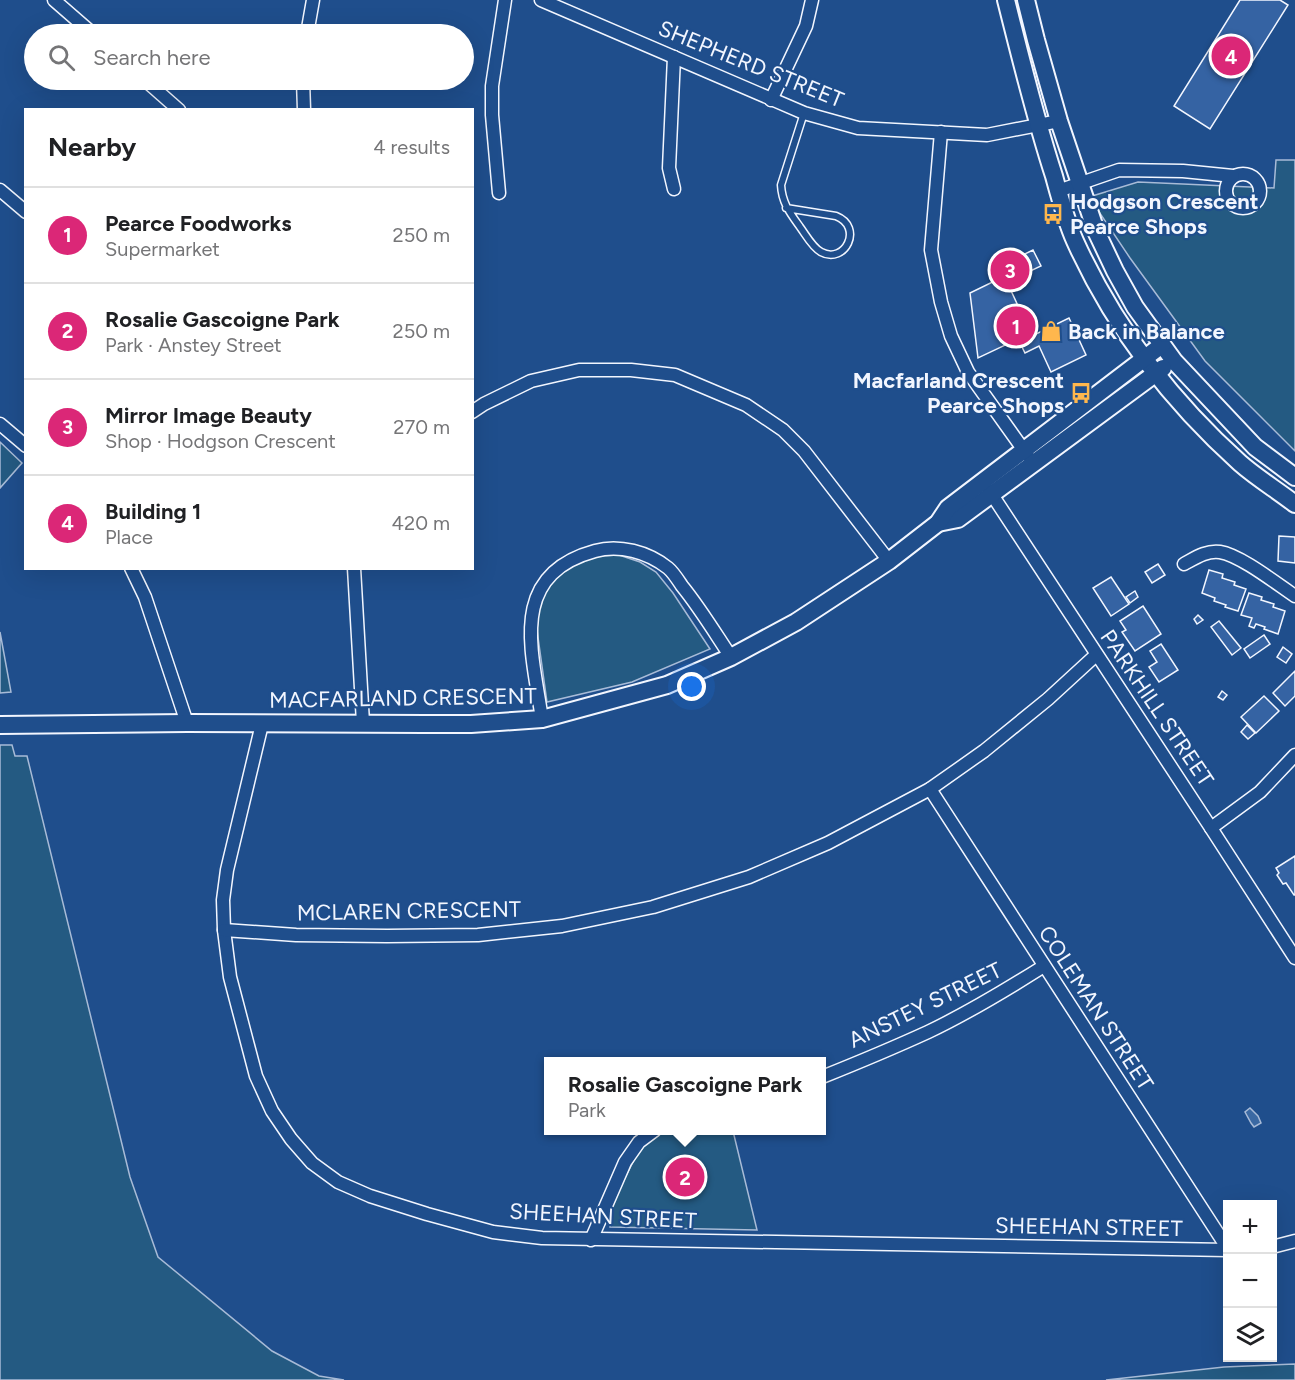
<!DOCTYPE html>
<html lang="en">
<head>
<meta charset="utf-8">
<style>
	:root { --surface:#fff; --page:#f2f2f2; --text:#202124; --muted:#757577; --line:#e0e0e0; --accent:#db2777 }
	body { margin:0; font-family:Figtree,sans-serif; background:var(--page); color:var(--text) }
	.controls { position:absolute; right:18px; bottom:18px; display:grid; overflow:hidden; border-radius:0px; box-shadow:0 6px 24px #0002 }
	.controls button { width:54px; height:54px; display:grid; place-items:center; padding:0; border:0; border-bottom:2px solid var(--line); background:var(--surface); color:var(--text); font:30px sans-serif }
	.you { position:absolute; left:692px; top:687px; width:21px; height:21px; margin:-15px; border:4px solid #fff; border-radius:50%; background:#1a73e8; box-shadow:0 0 0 9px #1a73e833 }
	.badge { display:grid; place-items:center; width:39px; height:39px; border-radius:50%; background:var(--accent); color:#fff; font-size:20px; font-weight:700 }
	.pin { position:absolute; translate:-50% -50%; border:3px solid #fff; box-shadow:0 2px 6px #0006 }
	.popup { position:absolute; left:544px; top:1057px; width:282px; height:78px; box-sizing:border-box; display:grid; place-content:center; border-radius:0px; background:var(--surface); filter:drop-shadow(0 2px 4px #0005); font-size:20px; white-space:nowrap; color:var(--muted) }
	.popup b { font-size:22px; color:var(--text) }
	.popup::after { content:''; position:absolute; left:50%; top:100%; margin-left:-12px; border:12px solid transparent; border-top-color:var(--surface) }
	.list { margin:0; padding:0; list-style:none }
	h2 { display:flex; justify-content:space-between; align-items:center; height:78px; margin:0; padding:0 24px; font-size:26px }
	h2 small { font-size:20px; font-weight:400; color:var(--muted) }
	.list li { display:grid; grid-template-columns:39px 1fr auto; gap:18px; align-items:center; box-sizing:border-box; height:96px; padding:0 24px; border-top:2px solid var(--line) }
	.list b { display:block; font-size:22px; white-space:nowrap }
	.list p { margin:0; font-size:20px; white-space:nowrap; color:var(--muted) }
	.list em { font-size:20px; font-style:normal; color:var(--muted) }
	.icon { flex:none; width:33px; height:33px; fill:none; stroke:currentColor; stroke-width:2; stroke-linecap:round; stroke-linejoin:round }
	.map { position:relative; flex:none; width:1295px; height:1380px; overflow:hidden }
	.search { position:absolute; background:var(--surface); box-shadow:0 6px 24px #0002; left:24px; top:24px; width:450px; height:66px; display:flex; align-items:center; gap:15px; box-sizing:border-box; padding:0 21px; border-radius:33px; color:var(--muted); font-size:22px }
	.panel { position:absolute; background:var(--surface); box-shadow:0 6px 24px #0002; left:24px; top:108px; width:450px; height:462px; border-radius:0px }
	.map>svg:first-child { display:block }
</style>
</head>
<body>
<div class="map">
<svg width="1295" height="1380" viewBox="0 0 1295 1380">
	<rect width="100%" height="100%" fill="#1f4e8c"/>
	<!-- green -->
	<g fill="#245a82" stroke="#a8bbd7" stroke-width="1.5">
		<path d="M1276,160H1295V451L1205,361L1130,258L1089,197L1138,182L1274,188Z"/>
		<path d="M0,442L22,463L0,488Z"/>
		<path d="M619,555L640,562L656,572L673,593L710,649L632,682L547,702L537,630L539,607L546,588L561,572L578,561L597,556Z"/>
		<path d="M0,632L11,692L0,693Z"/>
		<path d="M0,745H12L15,756H27L130,1177L158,1257L272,1351L319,1376L344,1380H0Z"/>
		<path d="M660,1131H733L757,1230L610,1227V1208L641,1146Z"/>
		<path d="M1295,1364V1380H1106L1224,1367Z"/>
	</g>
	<!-- water -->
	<path fill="#3b69a3" stroke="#a8bbd7" stroke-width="1.5" d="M1250,1108L1258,1116L1261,1123L1254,1127L1251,1123L1245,1112Z"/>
	<!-- building -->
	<g fill="#3563a3" stroke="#f2f6ff" stroke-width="1.5">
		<path d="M1240,0H1280L1288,5L1210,129L1174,106Z"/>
		<path d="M1033,250L1041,266L1007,282L1032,336L1069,318L1086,355L1051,372L1039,346L1025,353L1018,339L978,358L970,293L1003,277L998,267Z"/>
		<path d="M1279,536L1295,537V563L1278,561Z"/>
		<path d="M1158,564L1165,575L1152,583L1145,572Z"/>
		<path d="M1209,570L1223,574L1222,578L1235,582L1234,585L1246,589L1238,611L1225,607L1226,605L1214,601L1215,598L1202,593Z"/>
		<path d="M1111,577L1129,604L1111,616L1093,588Z"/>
		<path d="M1135,591L1138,597L1130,603L1126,597Z"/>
		<path d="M1249,593L1262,597L1261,600L1274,604L1273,607L1285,611L1278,634L1264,629L1265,627L1256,624L1254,628L1249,626L1252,618L1241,615Z"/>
		<path d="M1143,606L1161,634L1135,651L1122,632L1126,630L1120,621Z"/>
		<path d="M1198,615L1203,620L1197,624L1194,619Z"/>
		<path d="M1219,621L1241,648L1232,655L1211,627Z"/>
		<path d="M1264,635L1270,644L1250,658L1244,649Z"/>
		<path d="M1161,644L1178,670L1159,682L1149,667L1157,662L1150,651Z"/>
		<path d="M1283,647L1292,654L1286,663L1277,657Z"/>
		<path d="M1295,671V696L1285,706L1273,693Z"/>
		<path d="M1222,691L1227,695L1223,700L1218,697Z"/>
		<path d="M1264,696L1279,711L1256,733L1241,717Z"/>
		<path d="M1247,725L1255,733L1248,739L1241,732Z"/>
		<path d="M1295,856V895H1294L1286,883L1283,884L1277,875L1279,873L1276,868Z"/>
	</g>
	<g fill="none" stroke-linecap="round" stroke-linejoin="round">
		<defs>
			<path id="lane" d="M786,208L836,216C864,227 845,265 821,252C812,247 806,235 800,227C790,213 782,203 781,185L804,113"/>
			<g id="street">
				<path d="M54,0L93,34"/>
				<path d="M541,0L804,113L858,128L987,135L1059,121"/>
				<path d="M307,34L313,0"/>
				<path d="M674,57L669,168L674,189"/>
				<path d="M145,80L179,110"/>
				<path d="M303,80L304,110"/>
				<path d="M771,100L806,26L812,0"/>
				<path d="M941,132L931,250L941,302L951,336L968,372L1028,456"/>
				<circle cx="1243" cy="191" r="17"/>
				<path d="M0,190L26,212"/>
				<path d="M1058,191L1119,170L1183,171L1233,176"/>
				<path d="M499,193L492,115V86L505,0"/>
				<path d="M472,412L484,404L531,381L579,370H631L675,375L746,405L783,430L804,451L889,561"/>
				<path d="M0,424L26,446"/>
				<path d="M989,490L1211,828L1295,958"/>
				<path d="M1184,564C1195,558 1207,550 1220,552C1240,555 1277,584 1295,596"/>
				<path d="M131,568L145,597L187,723"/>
				<path d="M354,568L363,723"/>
				<path d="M542,719C532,651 507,575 595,551C619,544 648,552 668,568C673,572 678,580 682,586C700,608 715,633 731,657"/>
				<path d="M262,724L227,870L223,900L224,930L230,977L256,1076L272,1111L291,1139L312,1163L338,1182L370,1196L427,1214L493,1232L542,1238L1228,1250"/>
				<path d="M930,789L1228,1249"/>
				<path d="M1211,828L1260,792L1295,755"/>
				<path d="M224,930L296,935L387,936L478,935L562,926L653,907L749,877L828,843L930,789L984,751L1048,699L1096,655"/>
				<path d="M822,1077C857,1063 893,1048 928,1032C968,1013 1006,990 1044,966"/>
				<path d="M591,1240L625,1162L639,1142L655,1130"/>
				<path d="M1272,1247L1295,1241"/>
			</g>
			<g id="secondary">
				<path d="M1006,0C1021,59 1035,118 1054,176C1060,198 1066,221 1075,241C1114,327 1170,400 1240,463C1257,478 1277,490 1295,504"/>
				<path d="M1026,0L1036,40L1059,121L1096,231L1115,271L1135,307L1174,361L1190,378L1255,447L1295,477"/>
				<path d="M938,523L958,519L1163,368"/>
				<path d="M0,725L187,723L425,724H471L542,719L667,685L731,657L796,622L889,561L938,523L948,508L1162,345"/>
			</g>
		</defs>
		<!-- lane casing -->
		<use href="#lane" stroke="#f2f6ff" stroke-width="9"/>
		<!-- street casing -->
		<use href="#street" stroke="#f2f6ff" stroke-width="15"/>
		<!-- secondary casing -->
		<use href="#secondary" stroke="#f2f6ff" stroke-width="20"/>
		<!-- lane -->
		<use href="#lane" stroke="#1f4e8c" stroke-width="6"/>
		<!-- street -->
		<use href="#street" stroke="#1f4e8c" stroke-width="12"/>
		<!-- secondary -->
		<use href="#secondary" stroke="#1f4e8c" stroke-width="16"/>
	</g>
	<!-- icons -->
	<defs>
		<symbol id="bus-bare" viewBox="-9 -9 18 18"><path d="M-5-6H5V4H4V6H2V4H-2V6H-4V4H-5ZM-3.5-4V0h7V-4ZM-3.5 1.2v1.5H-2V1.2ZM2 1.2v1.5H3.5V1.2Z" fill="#ffb74d" stroke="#1f4e8c" stroke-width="2.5" paint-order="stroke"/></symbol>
		<symbol id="shop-bare" viewBox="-9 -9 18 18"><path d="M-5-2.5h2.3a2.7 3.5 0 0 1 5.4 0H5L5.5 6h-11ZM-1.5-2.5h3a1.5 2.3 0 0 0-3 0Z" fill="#ffb74d" stroke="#1f4e8c" stroke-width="2.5" paint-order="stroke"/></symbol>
	</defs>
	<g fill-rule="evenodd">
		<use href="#bus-bare" x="1038" y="199" width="30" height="30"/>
		<use href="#shop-bare" x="1036" y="316" width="30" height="30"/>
		<use href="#bus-bare" x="1066" y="378" width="30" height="30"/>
	</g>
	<g text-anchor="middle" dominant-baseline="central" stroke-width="4.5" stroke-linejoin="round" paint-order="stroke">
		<!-- street labels -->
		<g font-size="22" fill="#f2f6ff" stroke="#1f4e8c">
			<text transform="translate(751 64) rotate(22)">SHEPHERD STREET</text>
			<text transform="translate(403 698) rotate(-1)">MACFARLAND CRESCENT</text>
			<text transform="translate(1157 708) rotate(56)">PARKHILL STREET</text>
			<text transform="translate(409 911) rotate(-1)">MCLAREN CRESCENT</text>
			<text transform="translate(925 1005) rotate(-26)">ANSTEY STREET</text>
			<text transform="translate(1096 1008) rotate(57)">COLEMAN STREET</text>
			<text transform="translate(603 1216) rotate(3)">SHEEHAN STREET</text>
			<text transform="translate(1089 1227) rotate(1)">SHEEHAN STREET</text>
		</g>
		<!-- poi labels -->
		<g font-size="22" font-weight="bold" fill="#f2f6ff" stroke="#1f4e8c" text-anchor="start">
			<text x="1070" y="201">Hodgson Crescent<tspan x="1070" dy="25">Pearce Shops</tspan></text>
			<text x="1068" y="331">Back in Balance</text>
			<text x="1064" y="380" text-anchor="end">Macfarland Crescent<tspan x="1064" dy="25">Pearce Shops</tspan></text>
		</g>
	</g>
</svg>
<div class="controls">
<button>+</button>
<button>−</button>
<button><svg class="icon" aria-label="layers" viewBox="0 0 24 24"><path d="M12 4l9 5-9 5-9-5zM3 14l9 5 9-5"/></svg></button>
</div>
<div class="you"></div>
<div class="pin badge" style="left:1016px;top:326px">1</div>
<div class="pin badge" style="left:685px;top:1177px">2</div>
<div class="popup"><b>Rosalie Gascoigne Park</b>Park</div>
<div class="pin badge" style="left:1010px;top:270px">3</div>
<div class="pin badge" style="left:1231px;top:56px">4</div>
<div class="search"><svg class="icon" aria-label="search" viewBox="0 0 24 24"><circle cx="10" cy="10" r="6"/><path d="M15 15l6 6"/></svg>Search here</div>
<section class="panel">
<h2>Nearby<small>4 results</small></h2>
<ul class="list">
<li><span class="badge">1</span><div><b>Pearce Foodworks</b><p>Supermarket</p></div><em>250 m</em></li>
<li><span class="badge">2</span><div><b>Rosalie Gascoigne Park</b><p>Park · Anstey Street</p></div><em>250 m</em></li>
<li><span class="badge">3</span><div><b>Mirror Image Beauty</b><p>Shop · Hodgson Crescent</p></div><em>270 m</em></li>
<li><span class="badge">4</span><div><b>Building 1</b><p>Place</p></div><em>420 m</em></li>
</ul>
</section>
</div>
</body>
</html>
